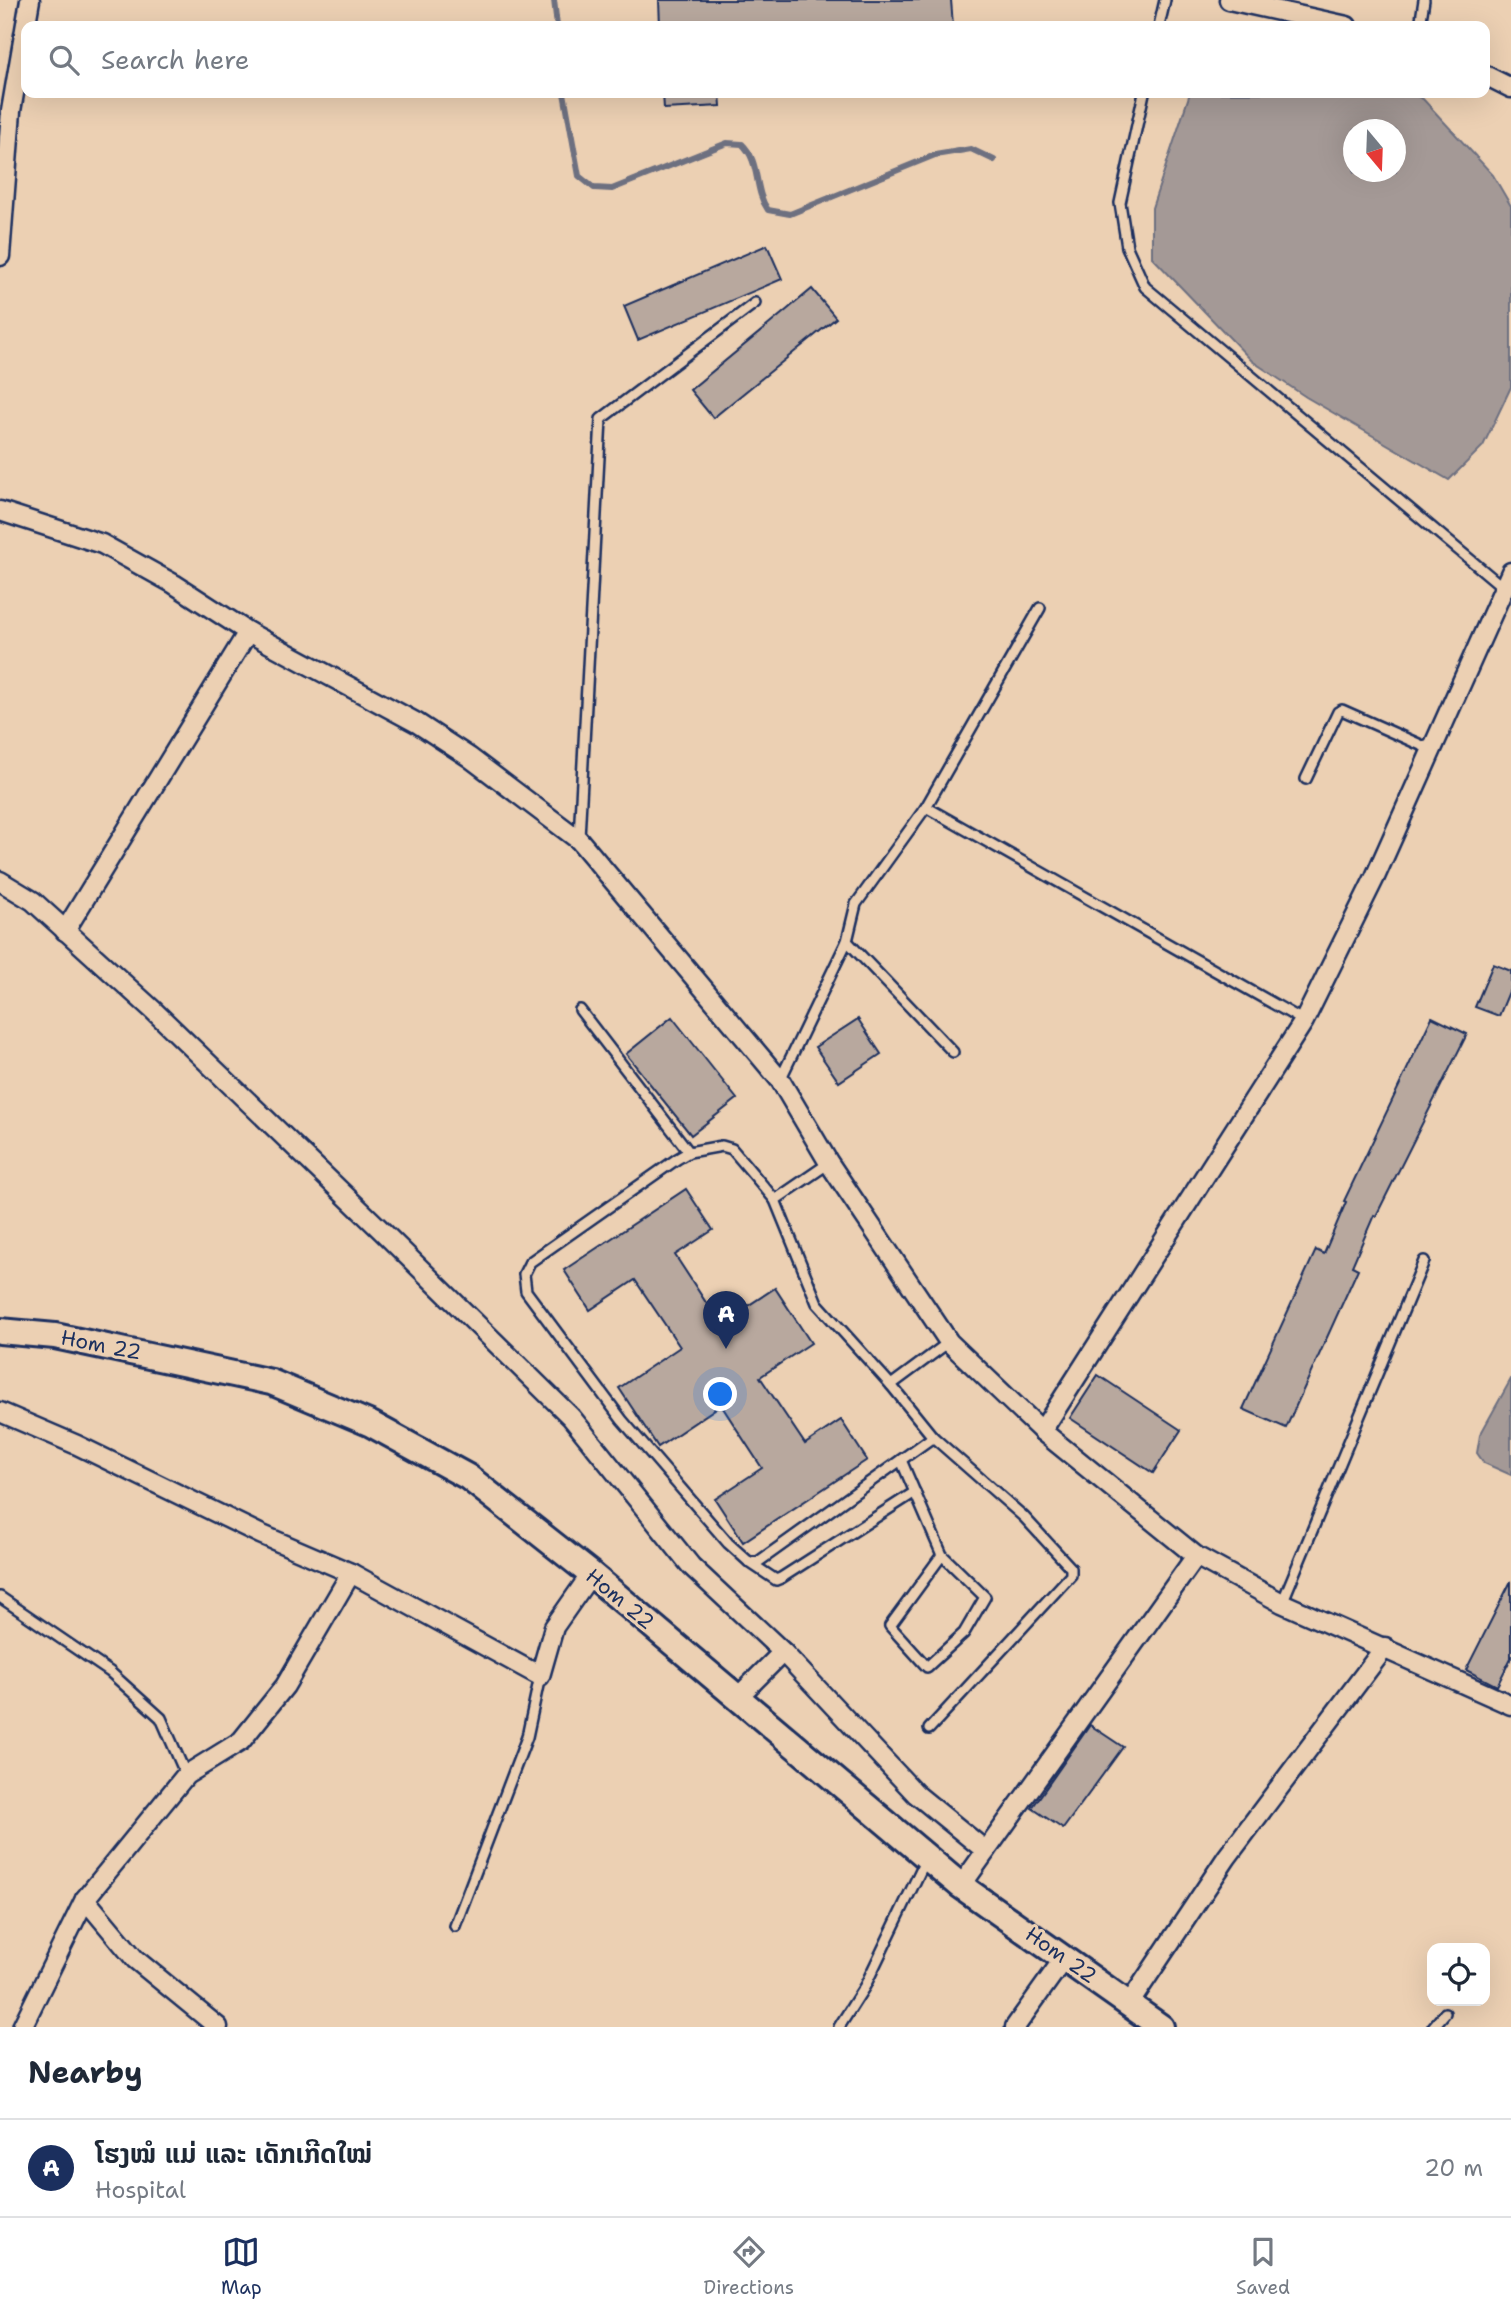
<!DOCTYPE html>
<html lang="en">
<head>
<meta charset="utf-8">
<style>
	:root { --surface:#fff; --page:#f6f6f7; --text:#1f2937; --muted:#747a83; --line:#e0e1e3; --accent:#1b2f5e }
	body { margin:0; font-family:"Shantell Sans","Noto Sans Lao",sans-serif; background:var(--page); color:var(--text) }
	.controls { position:absolute; right:21px; bottom:21px; display:grid; overflow:hidden; border-radius:14px; box-shadow:0 7px 28px #0002 }
	.controls button { width:63px; height:63px; display:grid; place-items:center; padding:0; border:0; border-bottom:2px solid var(--line); background:var(--surface); color:var(--text); font:35px sans-serif }
	.compass { position:absolute; left:1343px; top:119px; width:63px; height:63px; border-radius:50%; background:var(--surface); box-shadow:0 7px 28px #0002; rotate:161deg }
	.you { position:absolute; left:721px; top:1395px; width:24px; height:24px; margin:-18px; border:5px solid #fff; border-radius:50%; background:#1a73e8; box-shadow:0 0 0 10px #1a73e833 }
	.badge { display:grid; place-items:center; width:46px; height:46px; border-radius:50%; background:var(--accent); color:#fff; font-size:23px; font-weight:700 }
	.pin { position:absolute; translate:-50% -58px; filter:drop-shadow(0 2px 4px #0008) }
	.pin::after { content:''; position:absolute; top:37px; width:24px; height:21px; background:inherit; clip-path:polygon(0 0,100% 0,50% 100%) }
	.list { margin:0; padding:0; list-style:none }
	h2 { display:flex; justify-content:space-between; align-items:center; height:91px; margin:0; padding:0 28px; font-size:30px }
	h2 small { font-size:23px; font-weight:400; color:var(--muted) }
	.list li { display:grid; grid-template-columns:46px 1fr auto; gap:21px; align-items:center; box-sizing:border-box; height:98px; padding:0 28px; border-top:2px solid var(--line) }
	.list b { display:block; font-size:26px; white-space:nowrap }
	.list p { margin:0; font-size:23px; white-space:nowrap; color:var(--muted) }
	.list em { font-size:23px; font-style:normal; color:var(--muted) }
	.icon { flex:none; width:38px; height:38px; fill:none; stroke:currentColor; stroke-width:2; stroke-linecap:round; stroke-linejoin:round }
	.map { position:relative; flex:none; width:1511px; height:2027px; overflow:hidden }
	.search { position:absolute; background:var(--surface); box-shadow:0 7px 28px #0002; left:21px; right:21px; top:21px; height:77px; display:flex; align-items:center; gap:18px; box-sizing:border-box; padding:0 24px; border-radius:14px; color:var(--muted); font-size:26px }
	.sheet { height:189px; background:var(--surface) }
	nav { display:flex; justify-content:space-around; align-items:center; box-sizing:border-box; height:98px; border-top:2px solid var(--line); background:var(--surface); font-size:19px; color:var(--muted) }
	nav a { display:grid; justify-items:center; gap:4px }
	nav .on { color:var(--accent) }
	.map>svg:first-child { display:block }
</style>
</head>
<body>
<div class="map">
<svg width="1511" height="2027" viewBox="0 0 1511 2027">
	<rect width="100%" height="100%" fill="#ecd0b3"/>
	<filter id="ink" filterUnits="userSpaceOnUse"><feTurbulence type="fractalNoise" baseFrequency=".0143" numOctaves="2"/><feDisplacementMap in="SourceGraphic" scale="14" xChannelSelector="R" yChannelSelector="G"/><feConvolveMatrix kernelMatrix="1 2 1 2 8 2 1 2 1" color-interpolation-filters="sRGB"/></filter>
	<g filter="url(#ink)">
		<!-- water -->
		<g fill="#a49996" stroke="#6d6f80" stroke-width="2" fill-rule="evenodd">
			<path d="M1190,93H1411L1423,99L1493,175L1511,206V387L1483,446L1449,480L1306,397L1252,361L1152,257V208ZM1354,130H1396V172H1354Z"/>
			<path d="M1511,1379V1475L1484,1463L1477,1453L1480,1435Z"/>
		</g>
		<g fill="none" stroke-linecap="round" stroke-linejoin="round">
			<!-- stream -->
			<g stroke="#6d6f80" stroke-width="6">
				<path d="M554,0L557,26"/>
				<path d="M564,93L579,176L594,188L612,189L727,143L742,144C761,162 753,189 768,210L790,214L935,155L971,149L994,160"/>
			</g>
		</g>
		<!-- building -->
		<g fill="#b8a89e" stroke="#1b2f5e" stroke-width="2">
			<path d="M659,0H951L953,26H660Z"/>
			<path d="M663,93H720L721,106L664,109Z"/>
			<path d="M767,245L782,279L638,340L624,306Z"/>
			<path d="M812,289L836,318L713,418L690,390Z"/>
			<path d="M1493,964L1511,971V987L1499,1016L1475,1007Z"/>
			<path d="M672,1017L737,1099L691,1135L626,1054Z"/>
			<path d="M1432,1017L1467,1034L1376,1216L1374,1215L1352,1266L1358,1269L1286,1428L1243,1409L1316,1250L1324,1254L1346,1202L1344,1201Z"/>
			<path d="M858,1019L881,1054L839,1082L815,1047Z"/>
			<path d="M686,1189L713,1230L675,1255L720,1324L775,1288L811,1343L760,1377L805,1444L841,1420L867,1460L743,1542L715,1499L762,1468L721,1405L658,1447L619,1388L680,1347L635,1280L590,1310L564,1270Z"/>
			<path d="M1098,1375L1181,1430L1153,1473L1070,1418Z"/>
			<path d="M1511,1581V1658L1497,1686L1466,1670Z"/>
			<path d="M1090,1725L1123,1747L1063,1829L1032,1808Z"/>
		</g>
		<g fill="none" stroke-linecap="round" stroke-linejoin="round">
			<defs>
				<g id="lane">
					<path d="M1159,26L1165,0"/>
					<path d="M1420,26L1424,0"/>
					<path d="M1144,93L1120,203L1127,247L1145,287L1504,588"/>
					<path d="M1306,779L1338,712L1342,710L1432,750"/>
					<path d="M926,807L1304,1021"/>
					<path d="M579,838L601,419L755,303"/>
					<path d="M847,941L953,1052"/>
					<path d="M580,1010L689,1152"/>
					<path d="M780,1080L847,941L856,904L926,807L1040,608"/>
					<path d="M829,1163L775,1200L817,1303L891,1385L949,1342"/>
					<path d="M775,1200L732,1149L722,1146L689,1152L677,1159L530,1262L524,1274L526,1291L622,1420L728,1543L749,1562H758L933,1437L891,1385"/>
					<path d="M901,1460L942,1555L890,1626L927,1667L964,1633L985,1597L942,1555"/>
					<path d="M749,1562L776,1580L781,1578L915,1492"/>
					<path d="M0,1597L110,1672L161,1718L186,1775"/>
					<path d="M1282,1603L1424,1261"/>
					<path d="M929,1729L1071,1575V1568L1024,1517L933,1437"/>
					<path d="M455,1926L527,1737L540,1676"/>
					<path d="M839,2027L865,1986L926,1859"/>
					<path d="M1433,2027L1445,2013"/>
				</g>
				<g id="street">
					<path d="M1229,0L1347,26"/>
					<path d="M1485,75L1511,88"/>
					<path d="M0,256L11,111L30,0"/>
					<path d="M0,511L102,544L174,584L248,632L417,723L469,757L579,840L780,1080L829,1163L949,1342L1042,1431L1196,1556L1282,1603L1511,1705"/>
					<path d="M0,881L33,901L153,1010L382,1231L571,1417L691,1566L783,1652L916,1794L986,1851"/>
					<path d="M65,931L248,632"/>
					<path d="M0,1412L77,1445L260,1534L351,1573L540,1676L554,1627L591,1574"/>
					<path d="M1042,1431L1304,1021L1375,877L1511,572"/>
					<path d="M737,1698L783,1652"/>
					<path d="M961,1886L1196,1556"/>
					<path d="M85,1899L135,1959L218,2027"/>
					<path d="M1129,2004L1227,1857L1385,1647"/>
					<path d="M22,2027L85,1899L186,1775L241,1741L285,1686L351,1573"/>
					<path d="M1015,2027L1065,1957"/>
				</g>
				<path id="secondary" d="M0,1331L55,1336L271,1382L371,1424L468,1477L591,1574L961,1886L1161,2027"/>
			</defs>
			<!-- lane casing -->
			<use href="#lane" stroke="#1b2f5e" stroke-width="14"/>
			<!-- street casing -->
			<use href="#street" stroke="#1b2f5e" stroke-width="23"/>
			<!-- secondary casing -->
			<use href="#secondary" stroke="#1b2f5e" stroke-width="30"/>
			<!-- lane -->
			<use href="#lane" stroke="#ecd0b3" stroke-width="9"/>
			<!-- street -->
			<use href="#street" stroke="#ecd0b3" stroke-width="18"/>
			<!-- secondary -->
			<use href="#secondary" stroke="#ecd0b3" stroke-width="24"/>
		</g>
	</g>
	<g text-anchor="middle" dominant-baseline="central" stroke-width="6" stroke-linejoin="round" paint-order="stroke">
		<!-- street labels -->
		<g font-size="21" fill="#1b2f5e" stroke="#ecd0b3">
			<text transform="translate(101 1345) rotate(11)">Hom 22</text>
			<text transform="translate(620 1599) rotate(40)">Hom 22</text>
			<text transform="translate(1061 1955) rotate(35)">Hom 22</text>
		</g>
	</g>
</svg>
<div class="controls">
<button><svg class="icon" aria-label="locate" viewBox="0 0 24 24"><circle cx="12" cy="12" r="6"/><path d="M12 2v4M12 18v4M2 12h4M18 12h4"/></svg></button>
</div>
<svg class="compass" viewBox="-18 -18 36 36"><path d="M0-13l5 13h-10z" fill="#e53935"/><path d="M0 13l5-13h-10z" fill="#747a83"/></svg>
<div class="you"></div>
<div class="pin badge" style="left:726px;top:1349px">A</div>
<div class="search"><svg class="icon" aria-label="search" viewBox="0 0 24 24"><circle cx="10" cy="10" r="6"/><path d="M15 15l6 6"/></svg>Search here</div>
</div>
<section class="sheet">
<h2>Nearby<small></small></h2>
<ul class="list">
<li><span class="badge">A</span><div><b>ໂຮງໝໍ ແມ່ ແລະ ເດັກເກີດໃໝ່</b><p>Hospital</p></div><em>20 m</em></li>
</ul>
</section>
<nav>
<a class="on"><svg class="icon" aria-label="map" viewBox="0 0 24 24"><path d="M3 6l6-2 6 2 6-2v14l-6 2-6-2-6 2zM9 4v14M15 6v14"/></svg>Map</a>
<a><svg class="icon" aria-label="directions" viewBox="0 0 24 24"><path d="M12 3l9 9-9 9-9-9zM9 14v-3h6M13 9l2 2-2 2"/></svg>Directions</a>
<a><svg class="icon" aria-label="saved" viewBox="0 0 24 24"><path d="M7 4h10v16l-5-4-5 4z"/></svg>Saved</a>
</nav>
</body>
</html>
